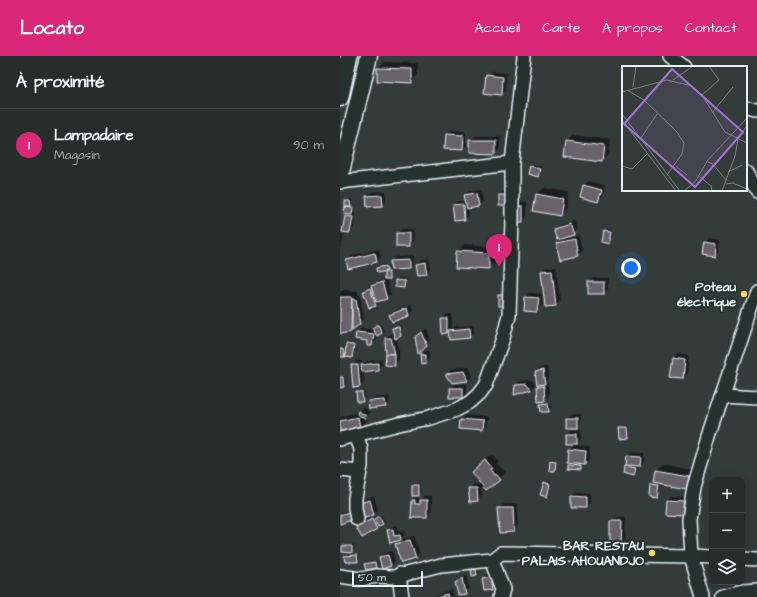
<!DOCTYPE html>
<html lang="fr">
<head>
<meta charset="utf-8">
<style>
	:root { --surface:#272d2b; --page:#333937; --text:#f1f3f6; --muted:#a4a8a9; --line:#434947; --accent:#db2777 }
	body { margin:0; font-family:"Architects Daughter",sans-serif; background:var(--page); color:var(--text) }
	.controls { position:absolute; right:12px; bottom:12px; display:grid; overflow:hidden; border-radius:8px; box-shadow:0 2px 10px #0003 }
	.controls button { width:36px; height:36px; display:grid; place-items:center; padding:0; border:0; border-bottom:1px solid var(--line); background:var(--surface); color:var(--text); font:20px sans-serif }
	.scale { position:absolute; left:12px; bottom:10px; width:71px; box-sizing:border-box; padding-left:4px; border:2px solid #e8f1f8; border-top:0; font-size:11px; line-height:14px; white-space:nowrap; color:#e8f1f8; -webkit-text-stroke:3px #26332d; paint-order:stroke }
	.you { position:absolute; left:291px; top:212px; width:14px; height:14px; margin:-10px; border:3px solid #fff; border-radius:50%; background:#1a73e8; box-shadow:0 0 0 6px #1a73e833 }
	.badge { display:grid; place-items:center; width:26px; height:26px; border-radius:50%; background:var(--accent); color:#fff; font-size:13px; font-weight:700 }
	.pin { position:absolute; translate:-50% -33px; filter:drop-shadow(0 1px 2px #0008) }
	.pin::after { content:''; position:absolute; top:21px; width:14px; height:12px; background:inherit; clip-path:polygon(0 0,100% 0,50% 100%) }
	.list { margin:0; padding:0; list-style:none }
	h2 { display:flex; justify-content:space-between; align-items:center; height:52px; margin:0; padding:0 16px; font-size:17px }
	h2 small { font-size:13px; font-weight:400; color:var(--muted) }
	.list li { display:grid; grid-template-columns:26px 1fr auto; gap:12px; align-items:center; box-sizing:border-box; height:72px; padding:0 16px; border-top:1px solid var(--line) }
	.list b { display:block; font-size:15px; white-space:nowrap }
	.list p { margin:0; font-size:13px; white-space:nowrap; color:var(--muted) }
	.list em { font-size:13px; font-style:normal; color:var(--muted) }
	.icon { flex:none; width:22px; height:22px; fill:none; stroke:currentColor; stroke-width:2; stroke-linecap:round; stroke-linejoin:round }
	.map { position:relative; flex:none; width:417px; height:541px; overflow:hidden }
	header { display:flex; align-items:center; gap:24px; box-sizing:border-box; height:56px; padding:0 20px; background:var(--accent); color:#fff }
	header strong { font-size:19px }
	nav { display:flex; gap:22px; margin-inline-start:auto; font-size:14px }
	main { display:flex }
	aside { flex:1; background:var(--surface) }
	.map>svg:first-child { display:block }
</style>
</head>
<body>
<header>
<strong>Locato</strong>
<nav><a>Accueil</a><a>Carte</a><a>À propos</a><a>Contact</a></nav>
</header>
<main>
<aside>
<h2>À proximité<small></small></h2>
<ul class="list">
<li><span class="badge">1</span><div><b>Lampadaire</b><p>Magasin</p></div><em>90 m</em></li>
</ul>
</aside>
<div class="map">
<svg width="417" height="541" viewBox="0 0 417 541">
	<rect width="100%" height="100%" fill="#343c39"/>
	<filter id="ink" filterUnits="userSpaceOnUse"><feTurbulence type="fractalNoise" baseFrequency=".025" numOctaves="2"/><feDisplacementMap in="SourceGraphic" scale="8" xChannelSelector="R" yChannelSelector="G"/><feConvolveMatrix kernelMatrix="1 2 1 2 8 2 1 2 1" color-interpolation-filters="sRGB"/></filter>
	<g filter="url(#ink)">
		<!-- shadow -->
		<g fill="#0007">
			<path d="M45,6L78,7V19L71,26L38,12Z"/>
			<path d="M152,16L167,17L166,34L161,38L147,20Z"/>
			<path d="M109,75L126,76V90L122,94L105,80Z"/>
			<path d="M233,79L270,84L268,99L261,105L227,86Z"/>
			<path d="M135,80H160V93L156,97L130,96V84Z"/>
			<path d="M192,108L202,111L200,118L198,120L190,110Z"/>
			<path d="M249,125L265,130L262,141L258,145L241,141L244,129Z"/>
			<path d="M204,132L229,136L226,152L220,159L197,138Z"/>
			<path d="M141,133L143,145L139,149L128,151L129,159L125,163L114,150L118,145H126L125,139L130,135Z"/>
			<path d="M46,135V145L42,149L27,140L32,136Z"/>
			<path d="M164,135H173V144L159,139Z"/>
			<path d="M12,143V148L10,150L14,151V157H16L14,172L10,176L6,160L8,158L6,152L8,150L6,146L8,144Z"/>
			<path d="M179,146H187V161L183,165L174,150Z"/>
			<path d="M235,165L237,174L233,178L226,180L227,182L239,179L242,195L238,199L217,187L224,181L215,173L219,169Z"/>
			<path d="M61,173H73V185L69,190L57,177Z"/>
			<path d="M266,173L271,174L270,185L268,186L264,175Z"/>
			<path d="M0,178L4,179L0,195Z"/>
			<path d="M369,182L380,184L379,195L374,199L365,187Z"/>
			<path d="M125,189L156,191L155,206L148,212L118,196Z"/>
			<path d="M39,193L41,201L37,205L7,204L11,200Z"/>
			<path d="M73,200V208L69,212L52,213L51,205L56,201Z"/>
			<path d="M89,203L91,213L87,218L76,209L80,205Z"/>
			<path d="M47,209L48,213L46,214L37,212L39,210Z"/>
			<path d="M216,210L220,244L215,249L202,215L207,211Z"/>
			<path d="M47,215H51L50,222L48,223H46L51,238L46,242L40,244L36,249L24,235L28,231L33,229L37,226L45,223V217Z"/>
			<path d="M58,222L66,223V230L64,231L56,224Z"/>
			<path d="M254,222H268V233L263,237L249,226Z"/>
			<path d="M1,234L18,235V239H20L24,263L10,275L0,277V235Z"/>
			<path d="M190,237L203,238L201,250L197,255L186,241Z"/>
			<path d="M71,249L73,254L69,259L53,265L51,259L55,255Z"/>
			<path d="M108,258H113V274L116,271L133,270L134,277L130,281L111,275L109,277L103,262Z"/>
			<path d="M40,267L44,275L37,279L36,285L32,289L28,284L17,277L21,272L34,274L35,270Z"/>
			<path d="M61,270L62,277L56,281L59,294V304L55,309L46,308V282L50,278H55L53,273L55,271Z"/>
			<path d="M86,272L90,285L78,296L81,276Z"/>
			<path d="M9,286L15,287L14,299L12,301L1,300V294L5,289H7Z"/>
			<path d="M86,294H90V301L86,306L81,298Z"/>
			<path d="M338,298L349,300L347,318L342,322L334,302Z"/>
			<path d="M42,304V309L38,313L23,315L24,326L20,330L12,310L16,305H22L23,307L15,308V310L23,309V308L27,305Z"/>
			<path d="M207,310L209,322L205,326H208L209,340L205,344L198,331L201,327L196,316L200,312Z"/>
			<path d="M127,312L131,320L127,325L112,326L107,318L111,314Z"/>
			<path d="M0,320H4L6,328L4,330L0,331Z"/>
			<path d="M192,324L196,329L191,333L176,337V330L181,325Z"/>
			<path d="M114,328H127V336L123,340L110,332Z"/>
			<path d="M24,334L25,343L23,345L17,337L19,335Z"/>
			<path d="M49,340L50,346L45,350L29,346L34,342Z"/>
			<path d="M210,346L211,353L209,355L201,349L203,347Z"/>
			<path d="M23,351L29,355V358L26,361L27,365L20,371L0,376V361L18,356Z"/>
			<path d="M231,358H241V366L237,371L227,362Z"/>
			<path d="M126,359L147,361L146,370L141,374L122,364Z"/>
			<path d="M288,370L289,379L287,381L279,373L281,371Z"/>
			<path d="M231,374H241V383L237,387L227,379Z"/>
			<path d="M234,389L250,391L249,404L245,408H242V411L240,413L229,409L232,407L229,394Z"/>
			<path d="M291,396L304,397V406L300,410L292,409V410L297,412L295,418L293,420L284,417L286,410L287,401Z"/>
			<path d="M152,398L158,405L156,407L162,414L163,413L166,416L147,433L139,409Z"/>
			<path d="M213,404L217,405L216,413L214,414L211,406Z"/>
			<path d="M323,407L356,414L353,426L347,432L321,427L319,439L317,441L311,429L314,428L316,414Z"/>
			<path d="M207,425L212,426L208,438L206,439L205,427Z"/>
			<path d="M75,427L81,428V437L79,439V444H81L85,440H91V456L86,461H72V444L78,439L73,429Z"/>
			<path d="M134,428H141L142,440L137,444L130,433Z"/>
			<path d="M236,436L250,437V447L246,451L232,441Z"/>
			<path d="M34,440L38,454L34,458L25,461L20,448L25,443Z"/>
			<path d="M331,440L348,441L347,453L343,457L327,444Z"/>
			<path d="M164,448H177L178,470L174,475H160L159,453Z"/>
			<path d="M13,453L11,463L0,467V457Z"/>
			<path d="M41,459L45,466L37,472H17L22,468L36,460L37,461Z"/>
			<path d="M276,461H286L285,484L281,489L271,465Z"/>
			<path d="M57,469L59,476L64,475L65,479L60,484L51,486L48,474L53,470Z"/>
			<path d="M74,480L80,498L75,502L56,488L61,484Z"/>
			<path d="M5,489H14V494L12,496L3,490Z"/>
			<path d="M52,495L55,505L50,509L40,501L44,497Z"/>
			<path d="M19,498V503L17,505L5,501L7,499Z"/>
			<path d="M37,505L38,509L36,511L25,509L27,507Z"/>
			<path d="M134,512H138L139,517L137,519L133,520L132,514Z"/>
			<path d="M155,517L157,528L152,533L143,523L147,519Z"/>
			<path d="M126,519L129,533L125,537L116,526L121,522Z"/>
			<path d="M112,533L114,541H93L96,538Z"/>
		</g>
		<!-- building -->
		<g fill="#6a626a" stroke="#e8f1f8">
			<path d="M37,12L72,13V27L37,25Z"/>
			<path d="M146,19L163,21L162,39L144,37Z"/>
			<path d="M104,79L123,80L122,95L103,94Z"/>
			<path d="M129,84H156V98L129,97Z"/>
			<path d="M226,85L264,90L262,106L224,101Z"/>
			<path d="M189,110L200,113L198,121L187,118Z"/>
			<path d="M243,129L262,134L258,146L240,141Z"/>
			<path d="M137,137L139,150L127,152L124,139Z"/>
			<path d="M196,138L223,143L220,160L193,155Z"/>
			<path d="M42,139L43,150L27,151L26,140Z"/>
			<rect x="158" y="139" width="11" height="11"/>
			<path d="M5,145H10L11,151H5Z"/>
			<path d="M124,148L125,164L115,165L113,149Z"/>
			<path d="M173,150H183V166H174Z"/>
			<path d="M5,151L13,152L12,159L4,158Z"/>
			<path d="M5,160L13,161L10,177L2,176Z"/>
			<path d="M230,168L234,179L217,184L213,173Z"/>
			<path d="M263,175L270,176L268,188L261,186Z"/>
			<rect x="56" y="177" width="13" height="14"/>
			<path d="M235,183L238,200L220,204L216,187Z"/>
			<path d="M364,186L376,188L375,200L362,198Z"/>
			<path d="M117,195L149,197V213L116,211Z"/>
			<path d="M35,197L37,206L8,213L6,204Z"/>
			<path d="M69,204V213L51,214L50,205Z"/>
			<path d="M85,207L87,219L77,220L75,209Z"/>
			<path d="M46,210L47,215L37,217L36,212Z"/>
			<path d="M212,214L216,250L205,251L201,215Z"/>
			<rect x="44" y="216" width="5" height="8"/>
			<path d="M55,224L65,225L64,232L55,231Z"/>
			<path d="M42,226L47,243L36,246L31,230Z"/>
			<rect x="248" y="226" width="16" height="12"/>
			<path d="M30,232L36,250L29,252L23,235Z"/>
			<rect x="158" y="239" width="9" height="11"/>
			<path d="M0,241H12L11,276L0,278Z"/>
			<path d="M185,241L199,242L197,256L184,255Z"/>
			<path d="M12,243H16L20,268L12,274Z"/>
			<path d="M67,252L69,260L52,266L49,259Z"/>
			<path d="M102,262H109V278L103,279Z"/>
			<path d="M38,268L42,277L37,280L32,272Z"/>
			<path d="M59,271L61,280L55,283L52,272Z"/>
			<path d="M129,273L130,282L111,284L110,275Z"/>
			<path d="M16,276L34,278L32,290H27V285L15,283Z"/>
			<path d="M81,276L87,290L78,298L75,281Z"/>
			<path d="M45,282H51L55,298H46Z"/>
			<path d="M6,288L14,289L12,302L5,301Z"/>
			<path d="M0,293H3L5,301H0Z"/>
			<path d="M46,298H55V310L45,309Z"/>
			<path d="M80,298H86V307L81,308Z"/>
			<path d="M333,302L345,304L343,323L330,322Z"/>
			<path d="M38,307V314L22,316L21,309Z"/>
			<path d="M11,309H18L20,331L13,332Z"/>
			<path d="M203,314L205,328L197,329L195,316Z"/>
			<path d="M123,316L127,325L112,327L106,318Z"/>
			<path d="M0,321H3L4,331L0,332Z"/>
			<path d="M187,328L192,334L174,339L175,329Z"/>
			<path d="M197,330H204L205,345L198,346Z"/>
			<rect x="109" y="332" width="14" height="9"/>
			<path d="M16,336H22L23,346H17Z"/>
			<path d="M45,344L46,351L29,353L28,345Z"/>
			<path d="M208,347L209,356H201L200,348Z"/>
			<path d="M18,355L26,360L25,363L17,358Z"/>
			<path d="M18,361L20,372L0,377V365Z"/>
			<rect x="226" y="362" width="12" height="10"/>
			<path d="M121,363L143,365L142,375L120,373Z"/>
			<path d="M278,372H287L288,382L279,383Z"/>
			<rect x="226" y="378" width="11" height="10"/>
			<path d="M228,393L246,395L245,409L227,407Z"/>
			<path d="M286,400L301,401L300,411L285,410Z"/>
			<path d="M145,404L152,413L150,414L154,420L156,419L160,424L146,435L131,416Z"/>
			<path d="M210,405L216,406L215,415H209Z"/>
			<path d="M228,409L241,410V414L228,413Z"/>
			<path d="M284,411L295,413L293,421L283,418Z"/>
			<path d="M315,414L349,420L347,433L313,427Z"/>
			<path d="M204,426L210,428L207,441L200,439Z"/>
			<rect x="72" y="429" width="7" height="11"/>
			<path d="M310,429L319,430L317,442L309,441Z"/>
			<path d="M128,432H137L138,445L130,446Z"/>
			<path d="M231,440L246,441V452H231Z"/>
			<path d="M30,444L34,459L24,462L19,447Z"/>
			<path d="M72,444H75V448H80V444H87V462H71Z"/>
			<path d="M326,444L344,445L343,458L325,457Z"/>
			<path d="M158,452H173L174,476L160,477Z"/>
			<path d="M9,456L11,464L0,468V459Z"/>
			<path d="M39,460L43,468L38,471L34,463Z"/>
			<path d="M32,463L37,473L22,482L16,472Z"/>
			<path d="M270,465H282L281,490L270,489Z"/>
			<path d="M53,473L54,480L60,479L61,484L50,487L47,474Z"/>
			<path d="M70,484L76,503L61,507L55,488Z"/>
			<path d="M2,490H12V497L2,496Z"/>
			<path d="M17,499L18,506H5L4,500Z"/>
			<path d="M48,499L51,510L42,513L39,501Z"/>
			<path d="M35,506L36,512L26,514L24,508Z"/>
			<path d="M136,513L137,520L132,521L131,514Z"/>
			<path d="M151,521L153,534L144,535L142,523Z"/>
			<path d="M122,522L125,538L118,539L115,526Z"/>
			<path d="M108,537L109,541H94Z"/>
		</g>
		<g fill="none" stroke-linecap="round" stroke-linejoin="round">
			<defs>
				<g id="minor">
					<path d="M330,0L344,11"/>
					<path d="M406,52L417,55"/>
					<path d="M406,115L417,136"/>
					<path d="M0,126L172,107"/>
					<path d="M383,339L417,341"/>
					<path d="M16,379L21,393V410L15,442V452L17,463"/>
					<path d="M0,383L59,368L89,362L117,353L130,346L139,338L146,329L163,282L169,259L172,164V107L184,0"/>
					<path d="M0,414L19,416"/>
					<path d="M402,503L417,504"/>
					<path d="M152,504L163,533L161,541"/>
					<path d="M60,518V527L62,541"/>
					<path d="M0,520L21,523L37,520L54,521L101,509L152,504L161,497L351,500L372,501"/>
					<path d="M363,541L351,500L349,463L354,431L370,377L417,235"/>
					<path d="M383,541L402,536L417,535"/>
				</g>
				<g id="major">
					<path d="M0,42L9,0"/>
					<path d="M0,120L29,0"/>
				</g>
			</defs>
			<!-- minor casing -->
			<use href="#minor" stroke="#e8f1f8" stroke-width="16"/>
			<!-- major casing -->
			<use href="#major" stroke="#e8f1f8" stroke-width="19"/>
			<!-- minor -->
			<use href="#minor" stroke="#26332d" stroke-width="13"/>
			<!-- major -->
			<use href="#major" stroke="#26332d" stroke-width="16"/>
		</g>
	</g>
	<!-- markers -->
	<g fill="#ffd166" stroke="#26332d" stroke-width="1.5">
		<circle cx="404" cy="238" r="4"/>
		<circle cx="312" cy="497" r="4"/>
	</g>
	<g text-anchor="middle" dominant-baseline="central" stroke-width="4" stroke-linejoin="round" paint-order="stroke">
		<!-- poi labels -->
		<g font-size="13" font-weight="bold" fill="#e8f1f8" stroke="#26332d" text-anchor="end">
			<text x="396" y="231">Poteau<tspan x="396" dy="15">électrique</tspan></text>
			<text x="304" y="490">BAR RESTAU<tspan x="304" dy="15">PALAIS AHOUANDJO</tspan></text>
		</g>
	</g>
	<!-- overview -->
	<g transform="translate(282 10)">
		<rect width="125" height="125" fill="#343c39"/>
		<path fill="none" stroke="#7c8485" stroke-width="1" d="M51,14L71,0M11,21L14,0M5,24L22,34L55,66L62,77L60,88L45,109M0,26L45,14L70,20L80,29L103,66L125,77M80,29L97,14L87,0M90,47L111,21M0,48L58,125M0,54L54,125M19,72L35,48M86,96L91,98L104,114M0,100L10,103L25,88M54,100L65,109M106,106L120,99M77,110L89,120L90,125M104,118L111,117L125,123M62,125L73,116L86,94L125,52M100,125L113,90L116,73L124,61"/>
		<path fill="#a171d3" fill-opacity="0.15" stroke="#a171d3" stroke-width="2" d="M50,3L121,66L73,121L2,58Z"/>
		<rect width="125" height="125" fill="none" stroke="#e8f1f8" stroke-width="2"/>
	</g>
</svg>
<div class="controls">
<button>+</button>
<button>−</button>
<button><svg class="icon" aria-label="layers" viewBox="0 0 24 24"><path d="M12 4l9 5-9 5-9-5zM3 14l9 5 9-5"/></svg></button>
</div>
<div class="scale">50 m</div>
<div class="you"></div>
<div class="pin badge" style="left:159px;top:211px">1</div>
</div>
</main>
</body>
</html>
